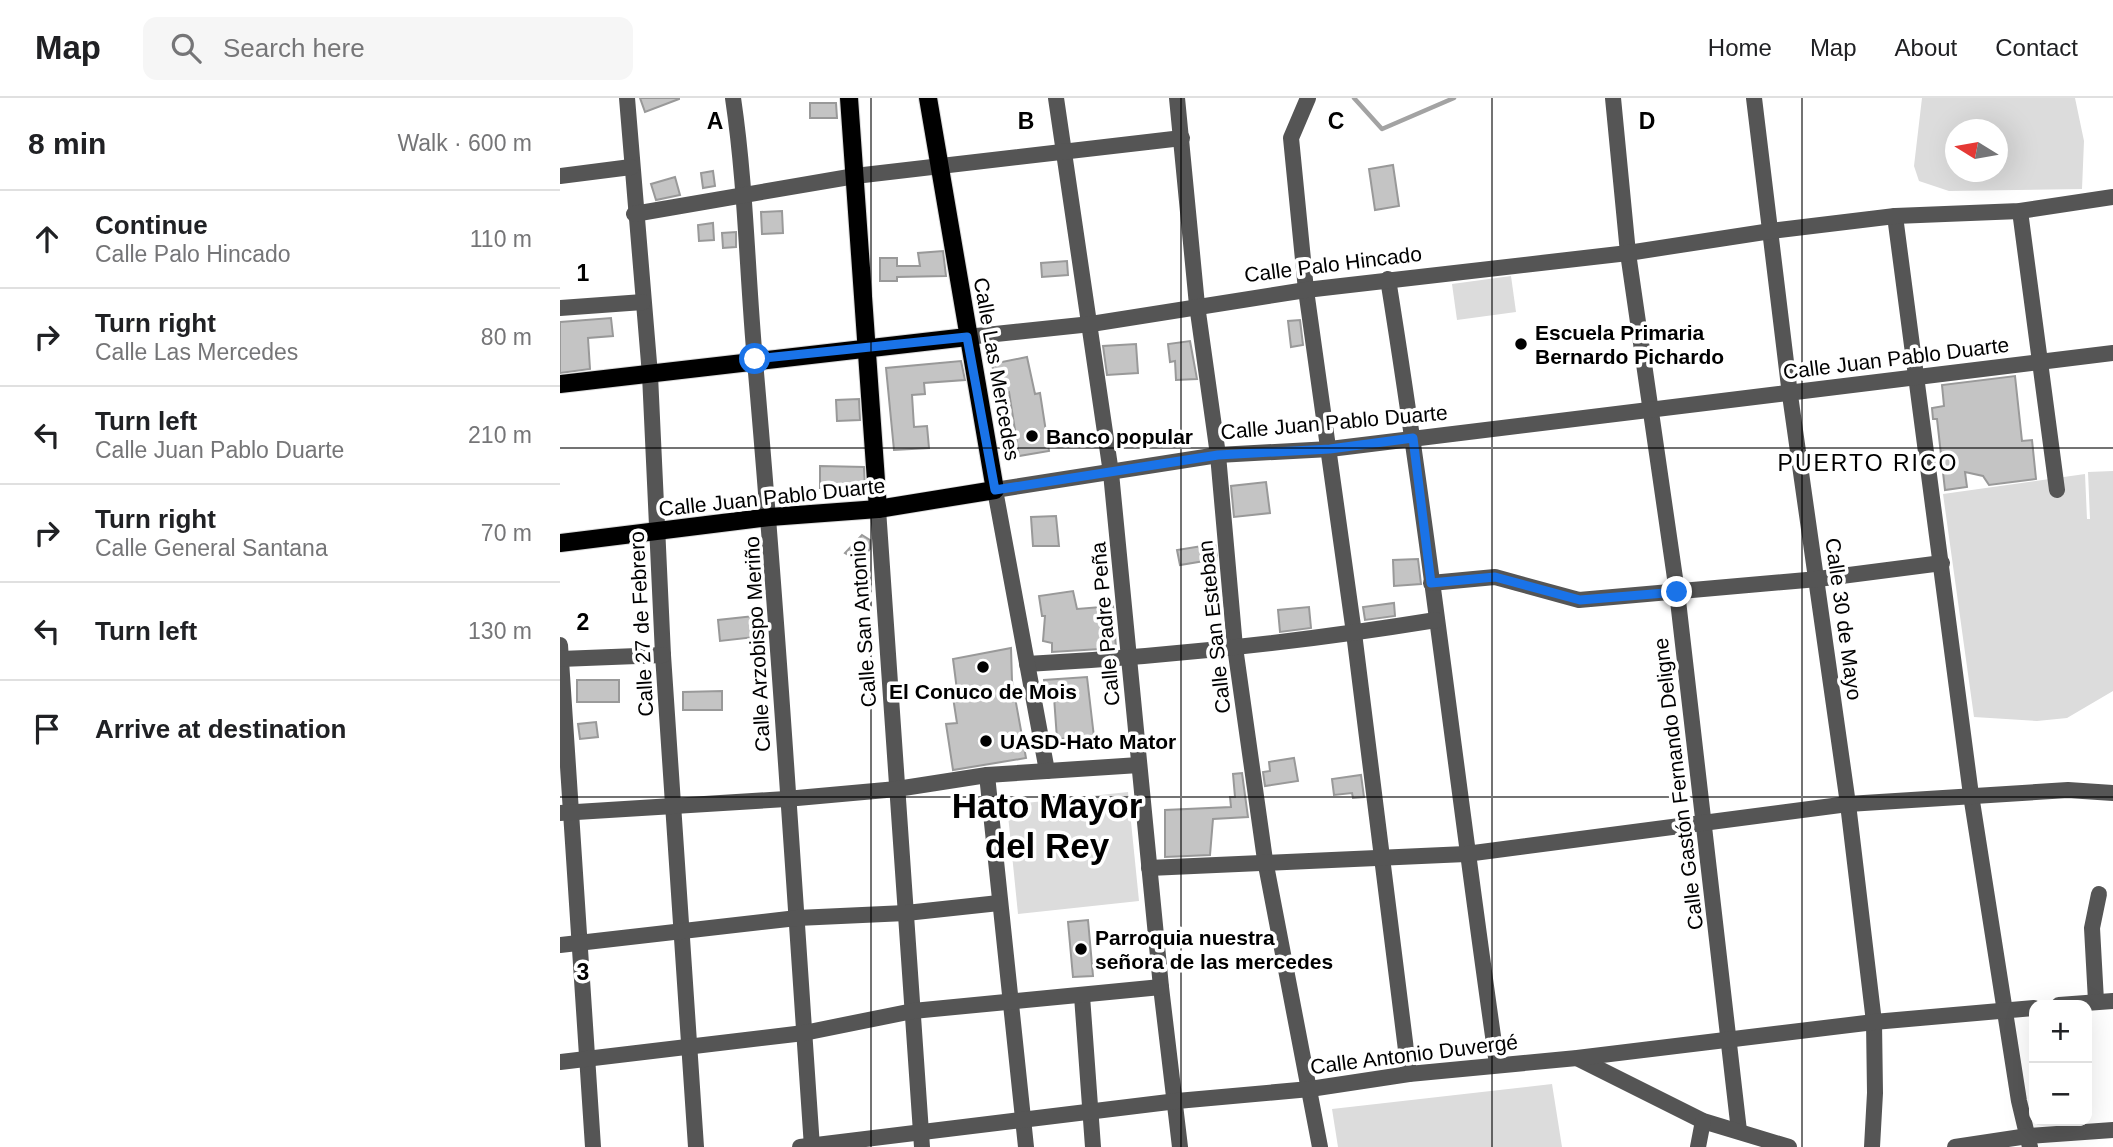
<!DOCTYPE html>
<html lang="en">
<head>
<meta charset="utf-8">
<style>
	:root { --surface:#fff; --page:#f6f6f6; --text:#202124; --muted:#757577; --line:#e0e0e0 }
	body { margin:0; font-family:Helvetica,sans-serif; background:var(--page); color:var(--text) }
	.controls { position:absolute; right:21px; bottom:21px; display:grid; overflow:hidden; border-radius:14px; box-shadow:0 7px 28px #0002 }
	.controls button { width:63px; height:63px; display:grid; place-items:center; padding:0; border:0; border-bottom:2px solid var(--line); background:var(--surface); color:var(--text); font:35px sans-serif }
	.compass { position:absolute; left:1385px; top:21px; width:63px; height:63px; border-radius:50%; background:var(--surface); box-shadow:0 7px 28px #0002; rotate:281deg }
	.stop { position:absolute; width:21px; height:21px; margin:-16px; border:5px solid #1a73e8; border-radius:50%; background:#fff }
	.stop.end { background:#1a73e8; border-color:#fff; box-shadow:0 2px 7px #0008 }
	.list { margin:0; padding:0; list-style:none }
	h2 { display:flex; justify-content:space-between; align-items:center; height:91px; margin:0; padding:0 28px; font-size:30px }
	h2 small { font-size:23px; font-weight:400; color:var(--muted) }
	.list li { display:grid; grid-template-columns:46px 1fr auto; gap:21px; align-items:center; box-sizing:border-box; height:98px; padding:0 28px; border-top:2px solid var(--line) }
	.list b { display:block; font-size:26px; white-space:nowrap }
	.list p { margin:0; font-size:23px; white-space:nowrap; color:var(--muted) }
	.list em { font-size:23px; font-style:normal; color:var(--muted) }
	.icon { flex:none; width:38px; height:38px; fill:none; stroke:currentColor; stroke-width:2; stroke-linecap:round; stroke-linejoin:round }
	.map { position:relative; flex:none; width:1553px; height:1049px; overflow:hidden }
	header { display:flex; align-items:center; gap:42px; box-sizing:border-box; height:98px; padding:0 35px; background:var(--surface); border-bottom:2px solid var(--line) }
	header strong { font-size:33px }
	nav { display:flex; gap:38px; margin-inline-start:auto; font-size:24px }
	.search { width:490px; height:63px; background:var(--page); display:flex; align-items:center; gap:18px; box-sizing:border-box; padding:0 24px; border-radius:14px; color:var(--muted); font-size:26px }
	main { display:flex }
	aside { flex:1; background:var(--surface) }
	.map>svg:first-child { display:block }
</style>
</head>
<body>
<header>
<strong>Map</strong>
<div class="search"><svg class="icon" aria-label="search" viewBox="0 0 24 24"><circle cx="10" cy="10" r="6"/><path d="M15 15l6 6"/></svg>Search here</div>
<nav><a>Home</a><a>Map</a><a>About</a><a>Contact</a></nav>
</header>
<main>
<aside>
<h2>8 min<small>Walk · 600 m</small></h2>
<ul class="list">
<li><svg class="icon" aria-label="ahead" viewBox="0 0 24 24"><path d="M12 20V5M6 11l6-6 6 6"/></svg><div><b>Continue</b><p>Calle Palo Hincado</p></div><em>110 m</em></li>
<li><svg class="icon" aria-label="right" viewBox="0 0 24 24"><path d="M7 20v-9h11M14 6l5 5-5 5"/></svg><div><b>Turn right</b><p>Calle Las Mercedes</p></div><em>80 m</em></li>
<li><svg class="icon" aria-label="left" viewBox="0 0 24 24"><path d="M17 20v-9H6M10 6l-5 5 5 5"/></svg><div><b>Turn left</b><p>Calle Juan Pablo Duarte</p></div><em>210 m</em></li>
<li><svg class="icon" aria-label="right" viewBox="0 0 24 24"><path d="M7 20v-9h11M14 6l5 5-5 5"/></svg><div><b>Turn right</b><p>Calle General Santana</p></div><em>70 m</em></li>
<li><svg class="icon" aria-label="left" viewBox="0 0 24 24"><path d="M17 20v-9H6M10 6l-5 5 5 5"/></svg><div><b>Turn left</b></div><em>130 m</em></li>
<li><svg class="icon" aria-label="arrive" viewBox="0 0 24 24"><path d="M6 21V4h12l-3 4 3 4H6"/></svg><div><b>Arrive at destination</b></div></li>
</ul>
</aside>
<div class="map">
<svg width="1553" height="1049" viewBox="0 0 1553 1049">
	<rect width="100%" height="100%" fill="#fff"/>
	<!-- green -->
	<g fill="#dcdcdc" fill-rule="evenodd">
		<path d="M1362,0H1515L1524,43L1522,91L1389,93L1359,83L1354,68ZM1395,32H1437V74H1395Z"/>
		<path d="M951,178L956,214L897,222L892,186Z"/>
		<path d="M1553,373V593L1507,620L1477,623L1414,619L1383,396L1525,376L1527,421H1530L1528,374Z"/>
		<path d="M568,694L579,803L458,816L447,707Z"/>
		<path d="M992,986L1002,1049H778L772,1011Z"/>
	</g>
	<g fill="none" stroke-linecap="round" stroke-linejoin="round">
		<!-- stream -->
		<path stroke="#a3a3a3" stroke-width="4.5" d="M794,0L822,31L894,0"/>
	</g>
	<!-- building -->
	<g fill="#c4c4c4" stroke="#999" stroke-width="2">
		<path d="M80,0H119V1L85,14Z"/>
		<path d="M250,5H276L277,20H250Z"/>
		<path d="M833,67L839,108L815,112L809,71Z"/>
		<path d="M153,73L155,88L143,90L141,75Z"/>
		<path d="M115,79L120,97L96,102L91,86Z"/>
		<path d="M222,113L223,135L202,136L201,114Z"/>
		<path d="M153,125L154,142L139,143L138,127Z"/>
		<path d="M176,134V149L163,150L162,135Z"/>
		<path d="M383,153L386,178L337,179V183H320V160H337V168H360L358,155Z"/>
		<path d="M507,163L508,177L482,179L481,165Z"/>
		<path d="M51,220L53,238L28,240L30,271L0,275V224Z"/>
		<path d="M740,222L743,247L731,249L728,223Z"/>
		<path d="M630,243L637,281L616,282L615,263L610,264L608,246Z"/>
		<path d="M576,246L578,275L547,277L543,248Z"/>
		<path d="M467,259L475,296L480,295L489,353L459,358L449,294L438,297L432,266Z"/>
		<path d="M401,263L405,282L364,285L365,296L352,297L354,329L367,328L369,350L334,352L326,270Z"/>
		<path d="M1455,278L1462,343L1472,342L1476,381L1429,387L1423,378L1405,374L1407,389L1385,392L1377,321H1373L1372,310L1384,308L1382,287Z"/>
		<path d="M299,301L300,322L277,323L276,302Z"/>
		<path d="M260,368L304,369L305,391L260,390Z"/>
		<path d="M706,384L710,415L674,419L671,388Z"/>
		<path d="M496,418L499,448H473L471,419Z"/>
		<path d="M302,437L310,442V451L300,464L285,455Z"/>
		<path d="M655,446L657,461L620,467L617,452Z"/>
		<path d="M858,461L861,486L834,488L833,462Z"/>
		<path d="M513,493L517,511L553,508L556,550L492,554V545L483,543L485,518H482L479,498Z"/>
		<path d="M834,505L835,518L805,522L803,509Z"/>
		<path d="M749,509L751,530L720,534L718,512Z"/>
		<path d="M203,517L205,538L160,543L158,522Z"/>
		<path d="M451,550L452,583L466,660L393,672L386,626L397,625L392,593L397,592L393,561Z"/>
		<path d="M527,579L534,639L497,641L494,599L485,600L484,582Z"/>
		<rect x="17" y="582" width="42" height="22"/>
		<path d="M162,593V612H123V594Z"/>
		<path d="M36,624L38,639L20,641L18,626Z"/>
		<path d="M734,660L738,683L705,688L703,674L710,673L709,664Z"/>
		<path d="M682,675L688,719L653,721L650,757L605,759V712L671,709L670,699H675L673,676Z"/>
		<path d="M801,677L804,699L793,700L792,695L774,697L772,681Z"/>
		<path d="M528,822L533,878L513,879L508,824Z"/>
	</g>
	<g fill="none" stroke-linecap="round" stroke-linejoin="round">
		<defs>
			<g id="major">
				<path d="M289,0L318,411"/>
				<path d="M0,286L407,239"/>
				<path d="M0,445L210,419L318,411L435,392L368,0"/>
			</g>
		</defs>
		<!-- major casing -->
		<use href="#major" stroke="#dbdbdb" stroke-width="20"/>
		<!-- minor -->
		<g stroke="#555" stroke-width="16">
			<path d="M67,0L90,277L103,557L136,1049"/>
			<path d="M173,0C186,87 187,175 195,263C218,525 234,787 252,1049"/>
			<path d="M496,0L551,375L601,889L620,1049"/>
			<path d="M617,0L637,207L658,357L675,549L705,762L760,1049"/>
			<path d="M748,0L731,40L746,192L794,535L849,976"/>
			<path d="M1053,0L1068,155L1117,494L1179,1033"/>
			<path d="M1194,0L1230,297L1288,706L1314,924L1315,995L1312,1049"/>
			<path d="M0,78L71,69"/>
			<path d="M1460,113L1497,392"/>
			<path d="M74,116L295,78L622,40"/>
			<path d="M1335,118L1411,697L1459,1003L1470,1049"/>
			<path d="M828,181C870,442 899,704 937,966"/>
			<path d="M0,210L83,204"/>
			<path d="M407,239L531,226L746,192L1068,155L1211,133L1335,118L1460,113L1553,99"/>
			<path d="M318,411L362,1049"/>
			<path d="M871,485L935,479L1019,502L1258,481L1382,465"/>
			<path d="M0,547L33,1049"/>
			<path d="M0,561L103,557"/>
			<path d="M467,566C604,559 740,544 876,522"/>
			<path d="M487,673L435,392L658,357L770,351L1553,255"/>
			<path d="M427,677L466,1049"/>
			<path d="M0,715L226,701L337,691L427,677L579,667"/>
			<path d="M589,770L906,756L1288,706L1508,692L1553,695"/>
			<path d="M0,847L237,820L346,815L439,805"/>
			<path d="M522,898L533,1049"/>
			<path d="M1536,903L1532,830L1539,796"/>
			<path d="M1499,907L1553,903"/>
			<path d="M1017,960L1143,1023L1229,1049"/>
			<path d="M0,964L244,935L353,913L601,889"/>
			<path d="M240,1049L617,1003L750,991L849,976L1017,960L1314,924L1474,910"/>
			<path d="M1138,1049L1143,1023"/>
			<path d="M1395,1049L1468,1038L1553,1032"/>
		</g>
		<!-- major -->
		<use href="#major" stroke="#000" stroke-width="18"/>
	</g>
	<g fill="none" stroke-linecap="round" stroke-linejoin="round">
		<!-- route -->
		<path stroke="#1a73e8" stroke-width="9" d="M195,261L407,239L435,392L658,357L770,351L853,340L871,485L935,479L1020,502L1117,494"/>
	</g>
	<!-- grid -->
	<path fill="none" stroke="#000" stroke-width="2" stroke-opacity="0.55" d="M311,0V1049M621,0V1049M932,0V1049M1242,0V1049M0,350H1553M0,699H1553"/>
	<!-- markers -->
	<g fill="#000" stroke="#fff" stroke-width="2.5">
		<circle cx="961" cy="246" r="7"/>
		<circle cx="472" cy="338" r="7"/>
		<circle cx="423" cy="569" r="7"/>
		<circle cx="426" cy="643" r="7"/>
		<circle cx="521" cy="851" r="7"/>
	</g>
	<g text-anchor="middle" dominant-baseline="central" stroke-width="7" stroke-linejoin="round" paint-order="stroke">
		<!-- street labels -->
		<g font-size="21" fill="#000" stroke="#fff">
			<text transform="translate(773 166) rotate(-7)">Calle Palo Hincado</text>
			<text transform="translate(1336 260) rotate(-7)">Calle Juan Pablo Duarte</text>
			<text transform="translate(437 271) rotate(80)">Calle Las Mercedes</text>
			<text transform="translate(774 324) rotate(-5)">Calle Juan Pablo Duarte</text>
			<text transform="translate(212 399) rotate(-6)">Calle Juan Pablo Duarte</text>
			<text transform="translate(1284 521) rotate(82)">Calle 30 de Mayo</text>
			<text transform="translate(81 526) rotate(-93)">Calle 27 de Febrero</text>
			<text transform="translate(303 526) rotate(-94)">Calle San Antonio</text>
			<text transform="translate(545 526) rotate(-95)">Calle Padre Peña</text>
			<text transform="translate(654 529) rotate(-96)">Calle San Esteban</text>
			<text transform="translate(197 546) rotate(-93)">Calle Arzobispo Meriño</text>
			<text transform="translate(1118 686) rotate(-97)">Calle Gastón Fernando Deligne</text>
			<text transform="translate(854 956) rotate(-7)">Calle Antonio Duvergé</text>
		</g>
		<!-- poi labels -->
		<g font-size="21" font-weight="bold" fill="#000" stroke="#fff" text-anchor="start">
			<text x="975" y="234">Escuela Primaria<tspan x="975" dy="24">Bernardo Pichardo</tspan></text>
			<text x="486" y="338">Banco popular</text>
			<text x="423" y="593" text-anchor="middle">El Conuco de Mois</text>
			<text x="440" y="643">UASD-Hato Mator</text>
			<text x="535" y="839">Parroquia nuestra<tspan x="535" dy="24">señora de las mercedes</tspan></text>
		</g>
		<!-- neighbourhood labels -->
		<g font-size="23" letter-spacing="2" fill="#000" stroke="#fff">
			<text x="1308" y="365">PUERTO RICO</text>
		</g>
		<!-- town labels -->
		<g font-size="35" font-weight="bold" fill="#000" stroke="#fff">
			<text x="487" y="707">Hato Mayor<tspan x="487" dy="40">del Rey</tspan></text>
		</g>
	</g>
	<g font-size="23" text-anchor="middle" font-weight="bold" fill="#000" stroke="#fff" stroke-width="7" stroke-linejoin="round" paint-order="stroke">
		<text x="155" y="31">A</text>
		<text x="466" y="31">B</text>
		<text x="776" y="31">C</text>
		<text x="1087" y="31">D</text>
		<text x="23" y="183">1</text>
		<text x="23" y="532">2</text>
		<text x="23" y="882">3</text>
	</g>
</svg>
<div class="controls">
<button>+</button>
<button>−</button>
</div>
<svg class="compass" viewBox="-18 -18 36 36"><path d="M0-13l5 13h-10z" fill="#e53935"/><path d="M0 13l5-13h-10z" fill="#757577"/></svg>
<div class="stop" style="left:195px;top:261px"></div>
<div class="stop end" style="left:1117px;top:494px"></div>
</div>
</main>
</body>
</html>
